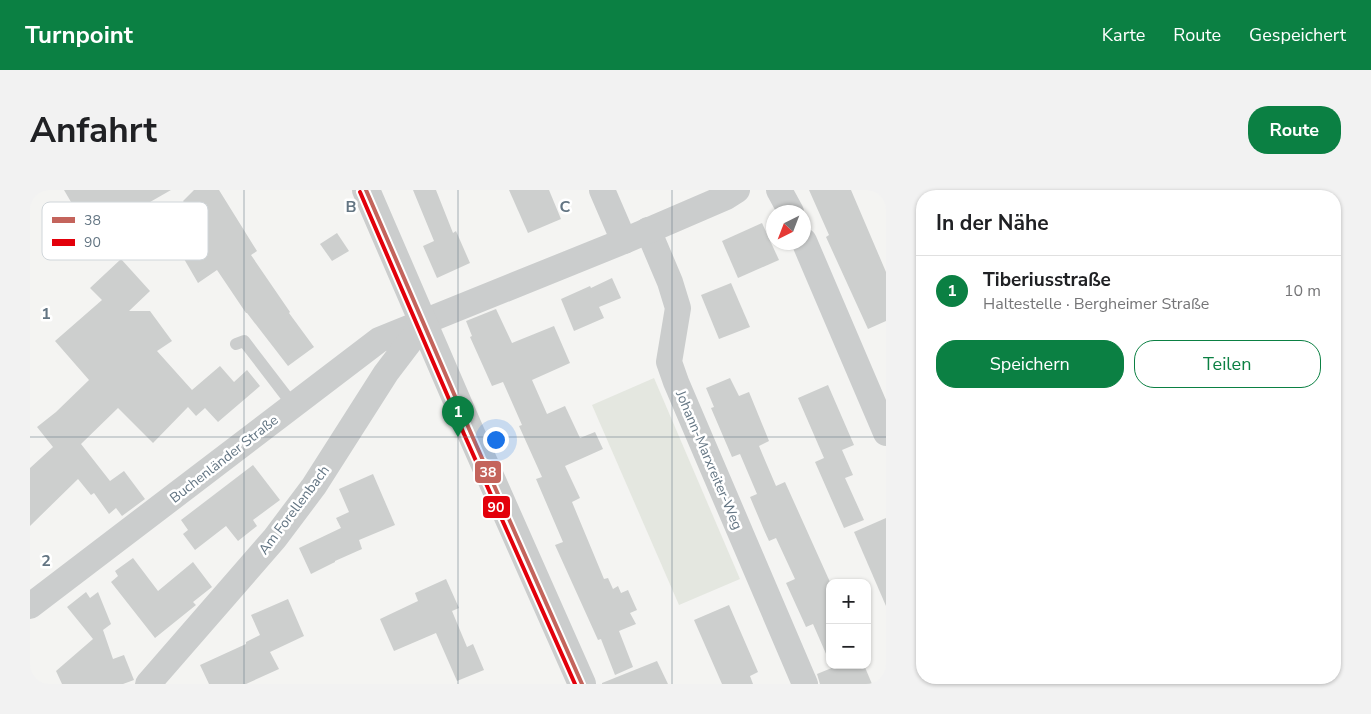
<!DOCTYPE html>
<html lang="de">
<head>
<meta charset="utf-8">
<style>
	:root { --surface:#fff; --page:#f2f2f2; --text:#202124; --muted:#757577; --line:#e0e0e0; --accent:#0b8043 }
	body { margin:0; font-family:"Nunito Sans",sans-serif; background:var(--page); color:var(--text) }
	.controls { position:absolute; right:15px; bottom:15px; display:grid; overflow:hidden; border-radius:10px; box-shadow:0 1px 4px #0004 }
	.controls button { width:45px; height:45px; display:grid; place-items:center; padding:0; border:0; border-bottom:1px solid var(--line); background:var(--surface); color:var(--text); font:25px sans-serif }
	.compass { position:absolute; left:736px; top:15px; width:45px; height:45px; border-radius:50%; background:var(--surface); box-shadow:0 1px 4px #0004; rotate:222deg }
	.you { position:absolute; left:465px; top:249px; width:18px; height:18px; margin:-12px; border:4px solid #fff; border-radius:50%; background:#1a73e8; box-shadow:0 0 0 8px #1a73e833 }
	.badge { display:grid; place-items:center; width:32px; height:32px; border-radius:50%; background:var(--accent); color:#fff; font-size:16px; font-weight:700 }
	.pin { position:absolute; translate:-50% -41px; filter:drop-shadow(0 1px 2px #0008) }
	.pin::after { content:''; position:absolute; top:26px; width:18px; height:15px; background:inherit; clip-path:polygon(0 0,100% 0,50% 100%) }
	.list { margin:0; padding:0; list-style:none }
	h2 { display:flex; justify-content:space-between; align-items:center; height:65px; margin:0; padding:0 20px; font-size:21px }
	h2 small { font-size:16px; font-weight:400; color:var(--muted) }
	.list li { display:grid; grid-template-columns:32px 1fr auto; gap:15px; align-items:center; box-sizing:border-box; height:70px; padding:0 20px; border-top:1px solid var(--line) }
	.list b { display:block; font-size:19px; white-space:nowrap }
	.list p { margin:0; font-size:16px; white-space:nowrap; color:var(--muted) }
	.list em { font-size:16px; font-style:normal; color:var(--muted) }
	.actions { display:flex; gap:10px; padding:15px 20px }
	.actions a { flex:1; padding:11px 0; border:1px solid var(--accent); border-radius:20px; text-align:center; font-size:18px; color:var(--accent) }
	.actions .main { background:var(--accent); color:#fff }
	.map { position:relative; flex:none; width:856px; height:494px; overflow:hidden; border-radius:20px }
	header { display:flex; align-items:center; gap:30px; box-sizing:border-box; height:70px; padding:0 25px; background:var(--accent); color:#fff }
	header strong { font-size:24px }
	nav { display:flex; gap:28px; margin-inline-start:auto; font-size:18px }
	.intro { display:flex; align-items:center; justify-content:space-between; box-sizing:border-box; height:120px; padding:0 30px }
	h1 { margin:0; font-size:35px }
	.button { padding:12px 22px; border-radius:20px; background:var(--accent); color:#fff; font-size:18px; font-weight:700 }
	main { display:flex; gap:30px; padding:0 30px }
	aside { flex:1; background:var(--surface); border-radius:20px; box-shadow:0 1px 4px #0004 }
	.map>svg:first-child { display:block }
</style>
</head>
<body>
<header>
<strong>Turnpoint</strong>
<nav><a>Karte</a><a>Route</a><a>Gespeichert</a></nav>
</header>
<div class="intro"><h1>Anfahrt</h1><a class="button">Route</a></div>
<main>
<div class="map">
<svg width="856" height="494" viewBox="0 0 856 494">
	<rect width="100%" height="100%" fill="#f4f4f2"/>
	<!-- green -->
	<path fill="#e4e7e0" d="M624,188L710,389L649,415L562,215Z"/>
	<!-- building -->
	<g fill="#cdcfce">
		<path d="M34,0H141L73,39H65L50,51L33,33L48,24Z"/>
		<path d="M164,0H189L227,61L221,65L260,122L259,123L284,157L258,176L217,123H216L187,80L168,93L150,62L175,47L153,11Z"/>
		<path d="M383,0H406L423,43L426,41L440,73L407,88L393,56L404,51Z"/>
		<path d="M479,0H519L531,29L498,43Z"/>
		<path d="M779,0H821L856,82V131L838,139L796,47L799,45Z"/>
		<path d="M732,33L749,70L708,88L692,51Z"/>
		<path d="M307,43L319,61L302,71L290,54Z"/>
		<path d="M91,69L120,101L99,121H120L142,151L127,161L162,200L190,176L204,192L217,180L230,196L188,232L175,218L166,226L158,217L123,253L88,218L51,254L80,291L94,281L115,309L92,326L86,318L79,324L64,303L61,305L48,289L0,336V278L23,257L7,237L26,222L59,190L25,151L72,110L60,98Z"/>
		<path d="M582,88L591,108L569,117L574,128L544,141L531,109L560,96L561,98Z"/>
		<path d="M701,93L720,137L689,149L671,105Z"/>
		<path d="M466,119L482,153L524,136L540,173L502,190L517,224L535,216L550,248L565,242L573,259L535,276L550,308L542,312L574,389L578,388L583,399L588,396L591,403L598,400L607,420L600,423L606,434L589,441L603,477L585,485L571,449L568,450L525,355L533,352L506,289L512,287L489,236L492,235L473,192L462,196L440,147L442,146L436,131Z"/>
		<path d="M700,188L709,206L719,202L739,251L729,256L737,275L746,296L755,292L800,392V473L783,434L776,437L756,393L765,389L746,348L739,351L734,340L720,307L727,304L710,264L702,267L681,218L684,217L676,198Z"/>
		<path d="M798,195L824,255L812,260L823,285L815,288L834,330L814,338L785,272L794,268L768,208Z"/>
		<path d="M223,275L250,310L223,330L227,336L208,351L196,336L165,360L153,344L158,340L151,330Z"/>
		<path d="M343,284L365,335L329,350L332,359L305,371V372L281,384L269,358L311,338L306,328L319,322L309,299Z"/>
		<path d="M856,328V416L824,342Z"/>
		<path d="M103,368L128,401L163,372L182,397L163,412L166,415L125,448L81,392L88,386L85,381Z"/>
		<path d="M416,389L429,418L422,421L437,457L443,454L454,480L427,491L406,443L364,461L350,429L388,411L385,403Z"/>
		<path d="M56,402L60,408L68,402L81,434L73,440L83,469L94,465L104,490L93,494H32L26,481L63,449L37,417Z"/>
		<path d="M258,409L274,446L240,462L249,479L216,494H179L170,475L216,454V452L230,445L221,425Z"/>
		<path d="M699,415L728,482L720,486L723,494H692L664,430Z"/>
		<path d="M627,471L638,494H572V493Z"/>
		<path d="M809,475H834L842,494H790L787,484Z"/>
	</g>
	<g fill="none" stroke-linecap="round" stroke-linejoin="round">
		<!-- service -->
		<path stroke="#cbcdcd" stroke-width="12" d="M206,154L214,151L263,215"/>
		<!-- minor -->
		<g stroke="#cbcdcd" stroke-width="26">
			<path d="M572,0L594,51"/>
			<path d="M749,0L761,22"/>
			<path d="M618,40L640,92L648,118L639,172L646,192L775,494"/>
			<path d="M774,51L856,243"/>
			<path d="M0,416L349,150L594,51L696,7L707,0"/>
			<path d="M118,494L245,348L284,296L356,183L394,133"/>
		</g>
		<!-- tertiary -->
		<path stroke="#cbcdcd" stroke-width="28" d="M336,0L440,241L552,494"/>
		<defs>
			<path id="bus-1" d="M336,0L440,241L552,494"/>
			<path id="bus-2" d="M330,2L434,244L545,494"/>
		</defs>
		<!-- bus-1 casing -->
		<use href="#bus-1" stroke="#fff" stroke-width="8"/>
		<!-- bus-2 casing -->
		<use href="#bus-2" stroke="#fff" stroke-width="8"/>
		<!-- bus-1 -->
		<use href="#bus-1" stroke="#c4645c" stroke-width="4"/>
		<!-- bus-2 -->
		<use href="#bus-2" stroke="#e3000b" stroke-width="4"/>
	</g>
	<!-- grid -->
	<path fill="none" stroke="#637583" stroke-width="1" stroke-opacity="0.55" d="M214,0V494M428,0V494M642,0V494M0,247H856"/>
	<g text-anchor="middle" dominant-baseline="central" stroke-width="5" stroke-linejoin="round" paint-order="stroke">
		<!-- street labels -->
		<g font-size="14" fill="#637583" stroke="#fff">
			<text transform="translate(194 269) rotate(-38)">Buchenländer Straße</text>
			<text transform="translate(679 270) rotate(67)">Johann-Marxreiter-Weg</text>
			<text transform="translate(264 320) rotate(-53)">Am Forellenbach</text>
		</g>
	</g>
	<!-- legend -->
	<rect x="12" y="12" width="166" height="58" rx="8" fill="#fff" stroke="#d0d6da" stroke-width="1"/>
	<rect x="22" y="27" width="23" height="6" fill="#c4645c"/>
	<rect x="22" y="49" width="23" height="7" fill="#e3000b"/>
	<g font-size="14" fill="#637583">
		<text x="54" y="35">38</text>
		<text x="54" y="57">90</text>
	</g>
	<g font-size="16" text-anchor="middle" font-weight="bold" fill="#637583" stroke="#fff" stroke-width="5" stroke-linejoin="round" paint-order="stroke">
		<text x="321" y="22">B</text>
		<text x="535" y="22">C</text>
		<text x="16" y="129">1</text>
		<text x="16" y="376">2</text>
	</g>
	<g stroke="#fff" stroke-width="2">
		<rect x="444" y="270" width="28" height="24" rx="5" fill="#c4645c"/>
		<rect x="452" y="305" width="29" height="24" rx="5" fill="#e3000b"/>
	</g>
	<g font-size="14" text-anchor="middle" font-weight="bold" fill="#fff">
		<text x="458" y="287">38</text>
		<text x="466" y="322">90</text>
	</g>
</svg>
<div class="controls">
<button>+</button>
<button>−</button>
</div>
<svg class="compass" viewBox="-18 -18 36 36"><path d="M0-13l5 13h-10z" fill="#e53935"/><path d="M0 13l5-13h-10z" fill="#757577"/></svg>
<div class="you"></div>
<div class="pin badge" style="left:428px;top:247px">1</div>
</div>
<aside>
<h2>In der Nähe<small></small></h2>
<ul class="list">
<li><span class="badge">1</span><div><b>Tiberiusstraße</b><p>Haltestelle · Bergheimer Straße</p></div><em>10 m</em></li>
</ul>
<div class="actions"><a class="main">Speichern</a><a>Teilen</a></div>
</aside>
</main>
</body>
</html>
